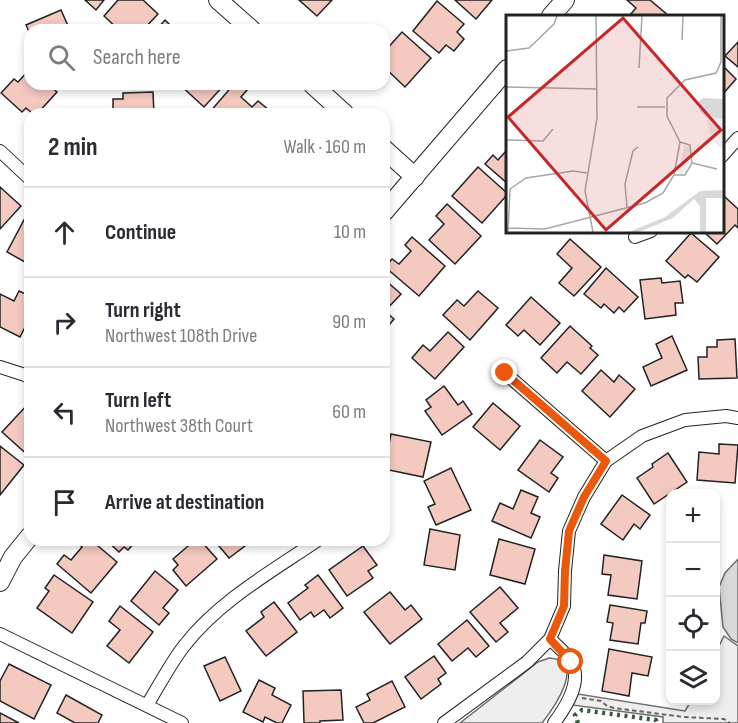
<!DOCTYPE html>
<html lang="en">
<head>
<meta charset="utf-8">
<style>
	:root { --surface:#fff; --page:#f7f7f7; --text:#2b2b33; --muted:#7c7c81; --line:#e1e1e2 }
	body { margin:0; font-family:"Sofia Sans Condensed",sans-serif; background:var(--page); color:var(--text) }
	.controls { position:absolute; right:18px; bottom:18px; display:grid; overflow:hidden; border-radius:12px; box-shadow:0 3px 9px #0003 }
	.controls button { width:54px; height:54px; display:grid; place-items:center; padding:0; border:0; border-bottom:2px solid var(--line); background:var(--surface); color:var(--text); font:30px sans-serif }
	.stop { position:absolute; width:18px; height:18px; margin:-14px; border:4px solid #ea580c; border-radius:50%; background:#fff }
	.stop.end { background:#ea580c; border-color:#fff; box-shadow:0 2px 6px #0008 }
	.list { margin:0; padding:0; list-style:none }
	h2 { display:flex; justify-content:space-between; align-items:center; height:78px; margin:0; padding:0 24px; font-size:26px }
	h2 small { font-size:20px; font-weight:400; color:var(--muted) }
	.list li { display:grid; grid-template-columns:39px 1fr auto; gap:18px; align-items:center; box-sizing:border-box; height:90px; padding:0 24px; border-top:2px solid var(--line) }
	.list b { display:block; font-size:22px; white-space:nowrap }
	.list p { margin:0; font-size:20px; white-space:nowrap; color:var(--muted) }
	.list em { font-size:20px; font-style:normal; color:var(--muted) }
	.icon { flex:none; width:33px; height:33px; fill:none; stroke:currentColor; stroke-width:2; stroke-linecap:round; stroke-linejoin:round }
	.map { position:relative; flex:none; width:738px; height:723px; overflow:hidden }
	.search { position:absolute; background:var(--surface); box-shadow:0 3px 9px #0003; left:24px; top:24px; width:366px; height:66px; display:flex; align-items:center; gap:15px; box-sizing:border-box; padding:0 21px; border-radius:18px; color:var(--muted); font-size:22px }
	.panel { position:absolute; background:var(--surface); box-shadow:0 3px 9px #0003; left:24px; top:108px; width:366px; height:438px; border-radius:18px }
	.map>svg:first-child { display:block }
</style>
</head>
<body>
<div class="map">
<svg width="738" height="723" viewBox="0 0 738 723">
	<rect width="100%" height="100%" fill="#fff"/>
	<!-- green -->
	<g fill="#eee" stroke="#6f6f6f" stroke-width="1.5">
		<path d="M724,636L738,646V723H663V717L572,705L578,694L685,711L691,701L716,700V652Z"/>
		<path d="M549,658C588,660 553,709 542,723H460L538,662Z"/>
	</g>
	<!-- water -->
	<path fill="#d9d9d9" stroke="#6f6f6f" stroke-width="1.5" d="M738,559V643L731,639L723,627L719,587L725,573Z"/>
	<!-- building -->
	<g fill="#f3c9c0" stroke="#222" stroke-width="1.5">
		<path d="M85,0H104L96,10Z"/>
		<path d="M118,0H143L158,14L143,30H119L104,16Z"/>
		<path d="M299,0H332L317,16Z"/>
		<path d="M455,0H492L476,19Z"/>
		<path d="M627,0H650L669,16H629L636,8Z"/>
		<path d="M437,1L464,24L457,32L464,39L454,51L446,45L439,53L413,31Z"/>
		<path d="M61,10L69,28L65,30H30V34L26,25Z"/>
		<path d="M165,20L175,30H156Z"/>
		<path d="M402,32L431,58L405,87L384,67V52Z"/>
		<path d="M738,42V67L725,56Z"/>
		<path d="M722,65L736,79L722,95Z"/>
		<path d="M30,69V84H48L57,92L37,114H33L26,108L22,112L1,93L14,79L18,82Z"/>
		<path d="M179,84H225L204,107Z"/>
		<path d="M234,84H239L247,90L241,97L252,107L258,101L269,110L265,114L209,113Z"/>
		<path d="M153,92L154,114H113V99H123V93Z"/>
		<path d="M507,150V183L485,164L493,155L498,160Z"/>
		<path d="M478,167L507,193V195L482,223L452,196Z"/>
		<path d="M0,187L21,206L0,229Z"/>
		<path d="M725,197L738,209V228L735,225L717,244L703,231H722V201Z"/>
		<path d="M447,204L481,236L455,264L429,240L444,224L436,216Z"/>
		<path d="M25,218L30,220V254L25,262L7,252Z"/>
		<path d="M691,233L719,257L697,282L688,275L685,278L666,261Z"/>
		<path d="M412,237L445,266L419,296L385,267L392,259L399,264L411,251L405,245Z"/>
		<path d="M570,239L601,267L574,296L559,283L572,268L557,254Z"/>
		<path d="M606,268L638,297L624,312L619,307L614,313L604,304L601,308L584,294Z"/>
		<path d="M661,278L662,283L680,281L683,303H675L676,315L645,319L640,280Z"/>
		<path d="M384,279L401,294L385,311L394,319L385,330Z"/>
		<path d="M19,291L30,296V317L20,337L0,327V294L14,301Z"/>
		<path d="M478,291L498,308L470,340L443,315L457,300L464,306Z"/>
		<path d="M531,297L560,323L540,345L524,330L518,336L506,325Z"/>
		<path d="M570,326L592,346L590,348L598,355L581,374L567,362L557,373L541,358Z"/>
		<path d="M448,332L464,347L435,379L412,358L423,345L430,351Z"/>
		<path d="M672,336L687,370L651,386L643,367L662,358L656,344Z"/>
		<path d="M735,339L737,378L699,379L698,357H707V347H717V340Z"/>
		<path d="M601,370L614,382L619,375L635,389L610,417L582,391Z"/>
		<path d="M444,386L458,405L463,401L472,414L442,435L425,411L431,407L426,400Z"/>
		<path d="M493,403L520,426L500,450L473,427Z"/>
		<path d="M28,404L30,406V457L2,432Z"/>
		<path d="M391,434L431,442L423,477L384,469Z"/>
		<path d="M540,440L563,457L551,473L558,478L549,492L518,470Z"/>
		<path d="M719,444L738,445L735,483L697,480L699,452L719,454Z"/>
		<path d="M0,446L24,465L0,495Z"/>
		<path d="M668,453L687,482L654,504L637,478L653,467L652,464Z"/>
		<path d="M451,468L471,510L436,525L428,507L435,504L424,481Z"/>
		<path d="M521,490L538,497L531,513L540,517L531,538L492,521L500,503L513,509Z"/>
		<path d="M622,495L650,515L640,529L634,524L623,540L601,524Z"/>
		<path d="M430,529L460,535L455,570L424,565Z"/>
		<path d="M499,539L535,549L525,584L490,575Z"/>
		<path d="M76,540H91L117,562L91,593L57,564L64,555L71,560L82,547L75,541Z"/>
		<path d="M106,540H137L128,550L124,547L119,552Z"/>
		<path d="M195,540H200L217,559L186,586L173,570L178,565L173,559Z"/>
		<path d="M214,540H253L229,558Z"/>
		<path d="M363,546L377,565L368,571L373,578L347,596L329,570Z"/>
		<path d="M604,555L642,561L637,599L608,595L611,575L602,574Z"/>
		<path d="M155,571L178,590L163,608L169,613L159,625L131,601Z"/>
		<path d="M54,575L93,602L72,633L37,608L49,591L45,588Z"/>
		<path d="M318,575L343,608L330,618L324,610L314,617L311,612L300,620L288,603L308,588L305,585Z"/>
		<path d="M500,587L518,608L500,623L508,632L496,642L470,612Z"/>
		<path d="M390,592L405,610L411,605L422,619L390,644L364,612Z"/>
		<path d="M274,602L297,632L266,656L246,631L264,617L261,612Z"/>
		<path d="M610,605L647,611L645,623H641L638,644L610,640L613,623L607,622Z"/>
		<path d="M120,606L153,632L129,663L107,646L120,630L109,621Z"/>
		<path d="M467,620L489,646L476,657L468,648L452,661L438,644Z"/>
		<path d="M609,649L652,657L648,676L632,673L629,696L602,691Z"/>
		<path d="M434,656L446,673L438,679L441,684L421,699L405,677Z"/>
		<path d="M225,657L241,691L220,701L204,666Z"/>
		<path d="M9,664L51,685L34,719L0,701V681Z"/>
		<path d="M259,680L275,688L272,695L291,705L282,723H277L265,717L263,722L243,712Z"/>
		<path d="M392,681L405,707L373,723H364L356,707L370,700L367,694Z"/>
		<path d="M341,690L343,720L320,721V723H304L303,691Z"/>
		<path d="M66,695L102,715L98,723H75L57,713Z"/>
		<path d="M0,713L19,723H0Z"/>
	</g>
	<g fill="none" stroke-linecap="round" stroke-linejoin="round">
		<defs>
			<g id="street">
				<path d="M0,151L30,179"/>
				<path d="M722,156L738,138"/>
				<path d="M635,237L651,231"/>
				<path d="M0,367L25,375L30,378"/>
				<path d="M505,373L606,461"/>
				<path d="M0,634L182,723"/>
				<path d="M550,639C557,646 565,652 570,660C584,680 566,707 554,723"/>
				<path d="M147,705C159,686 170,664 184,646C219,601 271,572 318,540"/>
				<path d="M444,723L527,662L550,639L564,606L565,571L569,531L584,497L606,461L642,436L685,420L726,416L738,418"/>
			</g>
			<g id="secondary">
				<path d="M218,0L252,30"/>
				<path d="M551,16L565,0"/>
				<path d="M312,84L345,114"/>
				<path d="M384,149L415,177"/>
				<path d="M384,212L507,69"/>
				<path d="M0,582L13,557L30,536"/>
			</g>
		</defs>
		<!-- street casing -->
		<use href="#street" stroke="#222" stroke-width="14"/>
		<!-- secondary casing -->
		<use href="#secondary" stroke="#222" stroke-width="20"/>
		<!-- path -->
		<path stroke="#646464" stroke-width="2" stroke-dasharray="4.5 3" stroke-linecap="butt" d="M582,698L601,701L607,706L614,708L684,717L724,719L730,723"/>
		<!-- street -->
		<use href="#street" stroke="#fff" stroke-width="12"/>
		<!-- secondary -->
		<use href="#secondary" stroke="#fff" stroke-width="18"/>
		<!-- hedge -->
		<path stroke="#2f5e38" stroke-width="4.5" stroke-dasharray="3 4.5" stroke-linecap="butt" d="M578,723L575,715L582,710L656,720V723"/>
	</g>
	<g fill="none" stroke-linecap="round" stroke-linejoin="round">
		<!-- route -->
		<path stroke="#ea580c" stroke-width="8" d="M505,373L606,461L584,497L569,531L565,571L564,606L550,639L571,662"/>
	</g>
	<!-- overview -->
	<g transform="translate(506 15)">
		<rect width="218" height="218" fill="#fff"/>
		<path d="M211,102L217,104V134L203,124L187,135L205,120L201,104ZM178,130L183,132L185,144L179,158L173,159Z" fill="#eee"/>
		<path d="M198,83L217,84V104L200,102L194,96L193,86ZM217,175V183H200V217H194V191L188,184L167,203L133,217H123L159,202L194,176Z" fill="#d9d9d9"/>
		<path fill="none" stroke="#a7a7a7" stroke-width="1.5" d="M176,25L177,1M0,36L23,33L48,9L51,1M133,53L136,1M0,72L91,74M131,92H159M0,125L37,126L47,114M186,148L211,154M168,160H179L186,148L184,130L174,127M4,174L20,163L67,156L81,158M121,192L119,169L127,136L132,132M0,213L39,214L139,188L157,178L168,160L174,127L161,101V83L179,65L210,58L215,47V1M2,217L4,174M87,217L79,176L91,103L90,1"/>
		<path fill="#c62828" fill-opacity="0.15" stroke="#c62828" stroke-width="3" d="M117,3L215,115L100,215L2,102Z"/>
		<rect width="218" height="218" fill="none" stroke="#222" stroke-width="3"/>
	</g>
</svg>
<div class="controls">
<button>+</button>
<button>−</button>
<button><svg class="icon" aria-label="locate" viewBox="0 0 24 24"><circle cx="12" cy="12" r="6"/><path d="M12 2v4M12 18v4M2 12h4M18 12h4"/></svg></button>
<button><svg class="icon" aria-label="layers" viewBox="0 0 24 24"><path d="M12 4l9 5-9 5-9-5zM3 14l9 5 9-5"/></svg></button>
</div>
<div class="stop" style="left:571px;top:662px"></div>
<div class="stop end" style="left:505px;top:373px"></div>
<div class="search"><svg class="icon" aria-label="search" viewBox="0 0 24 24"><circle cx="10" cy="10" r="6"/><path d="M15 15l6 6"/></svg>Search here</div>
<section class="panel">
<h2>2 min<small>Walk · 160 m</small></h2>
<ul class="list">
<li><svg class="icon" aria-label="ahead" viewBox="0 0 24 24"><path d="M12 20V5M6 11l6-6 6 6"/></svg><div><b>Continue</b></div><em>10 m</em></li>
<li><svg class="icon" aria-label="right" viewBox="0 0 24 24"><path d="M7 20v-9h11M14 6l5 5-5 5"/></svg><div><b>Turn right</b><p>Northwest 108th Drive</p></div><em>90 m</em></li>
<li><svg class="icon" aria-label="left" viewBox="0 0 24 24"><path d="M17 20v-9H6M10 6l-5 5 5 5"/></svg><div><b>Turn left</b><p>Northwest 38th Court</p></div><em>60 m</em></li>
<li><svg class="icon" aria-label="arrive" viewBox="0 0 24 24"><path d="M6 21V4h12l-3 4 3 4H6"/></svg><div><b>Arrive at destination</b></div></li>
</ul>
</section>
</div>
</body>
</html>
